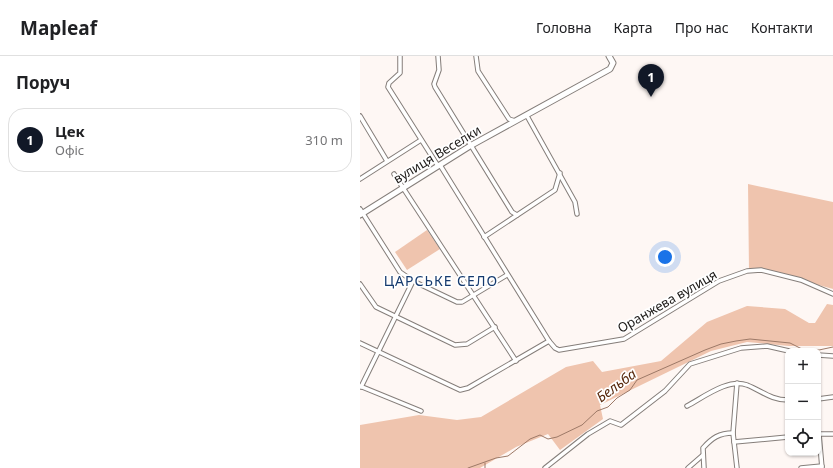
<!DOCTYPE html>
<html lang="uk">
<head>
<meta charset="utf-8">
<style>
	:root { --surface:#fff; --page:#f6f6f6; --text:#202124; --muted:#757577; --line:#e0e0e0; --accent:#111827 }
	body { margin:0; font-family:"Noto Sans",sans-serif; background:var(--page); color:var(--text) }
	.controls { position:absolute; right:12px; bottom:12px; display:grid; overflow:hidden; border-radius:8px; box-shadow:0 1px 3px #0004 }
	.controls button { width:36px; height:36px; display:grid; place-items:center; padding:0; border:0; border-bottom:1px solid var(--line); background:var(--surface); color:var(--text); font:20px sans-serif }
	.you { position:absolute; left:305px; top:201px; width:14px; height:14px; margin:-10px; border:3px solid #fff; border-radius:50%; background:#1a73e8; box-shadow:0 0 0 6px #1a73e833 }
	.badge { display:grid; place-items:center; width:26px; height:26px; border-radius:50%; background:var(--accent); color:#fff; font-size:13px; font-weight:700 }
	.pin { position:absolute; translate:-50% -33px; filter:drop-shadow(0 1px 2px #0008) }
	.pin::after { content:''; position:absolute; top:21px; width:14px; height:12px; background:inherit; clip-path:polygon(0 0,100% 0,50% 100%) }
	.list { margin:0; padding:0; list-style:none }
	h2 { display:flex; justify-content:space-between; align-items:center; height:52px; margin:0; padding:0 16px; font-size:17px }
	h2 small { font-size:13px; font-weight:400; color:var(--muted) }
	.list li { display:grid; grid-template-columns:26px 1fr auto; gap:12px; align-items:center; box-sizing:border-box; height:64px; margin:0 8px 8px; padding:0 8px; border:1px solid var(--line); border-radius:16px }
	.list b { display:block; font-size:15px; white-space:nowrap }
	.list p { margin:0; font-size:13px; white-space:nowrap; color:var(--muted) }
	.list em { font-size:13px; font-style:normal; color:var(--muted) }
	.icon { flex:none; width:22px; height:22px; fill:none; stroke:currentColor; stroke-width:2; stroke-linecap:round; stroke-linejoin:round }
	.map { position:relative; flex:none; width:473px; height:412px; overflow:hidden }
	header { display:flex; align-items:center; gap:24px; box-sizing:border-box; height:56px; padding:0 20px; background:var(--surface); border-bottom:1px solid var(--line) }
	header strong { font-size:19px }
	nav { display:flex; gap:22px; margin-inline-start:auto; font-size:14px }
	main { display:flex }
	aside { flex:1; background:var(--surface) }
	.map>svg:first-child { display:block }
</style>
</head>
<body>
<header>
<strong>Mapleaf</strong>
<nav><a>Головна</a><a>Карта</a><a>Про нас</a><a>Контакти</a></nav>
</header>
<main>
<aside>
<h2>Поруч<small></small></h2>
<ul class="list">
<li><span class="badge">1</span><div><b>Цек</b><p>Офіс</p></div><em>310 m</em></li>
</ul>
</aside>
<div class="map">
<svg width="473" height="412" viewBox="0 0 473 412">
	<rect width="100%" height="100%" fill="#fef7f4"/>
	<!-- green -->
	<g fill="#efc4ae">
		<path d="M388,128L473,146V233L412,216L389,215Z"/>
		<path d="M67,174L80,193L47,214L35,196Z"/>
		<path d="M467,248L473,249V290H429L387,286L351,295L240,349L243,363L200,394L188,378L156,391L120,412H0V369L59,359L97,364L121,361L206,311L233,305L242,316L301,305L347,266L387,250L425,253L449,267H455Z"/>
	</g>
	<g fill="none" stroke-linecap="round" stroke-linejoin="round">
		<!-- stream -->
		<g stroke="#9d7967" stroke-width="1">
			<path d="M108,412L136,402L148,400L170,383L180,379L188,383L197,381L222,369L237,355L248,351L257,342L270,334L277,324L345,294L361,288L376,285L390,283L430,287L444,294H459L473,291"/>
			<path d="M125,412V407"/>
		</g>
		<defs>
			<g id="street">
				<path d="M40,0V17L29,27L28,31L78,110"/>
				<path d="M78,0L79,14L74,28L75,31L152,156L157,159"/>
				<path d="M116,0L118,15L149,63L155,65"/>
				<path d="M0,60L27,105"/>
				<path d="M167,60L215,146L217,158"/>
				<path d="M80,109L189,285L195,292L199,294L264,283L359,225L387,215L401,214L441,224L473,238"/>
				<path d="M34,118L156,305"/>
				<path d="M0,123L61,84"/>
				<path d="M0,153L40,216L53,225L97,246H102L147,219"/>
				<path d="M124,181L195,134L200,117"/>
				<path d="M0,228L16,251L95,289L107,288L135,271"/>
				<path d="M0,287L100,334L108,332L189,285"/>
				<path d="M458,299L473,300"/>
				<path d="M0,330L61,355"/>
				<path d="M1,331L53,225"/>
				<path d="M458,343L473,341"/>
				<path d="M327,350C344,341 368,322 387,329C402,335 411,344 428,344"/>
				<path d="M458,378H473"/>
				<path d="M459,378L462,412"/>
				<path d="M374,386L428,381"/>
				<path d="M185,412L228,378L250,365L261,369L305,335L330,308L381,292L407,290L429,295"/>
				<path d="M328,412L343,399"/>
				<path d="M344,412L343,392C352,382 359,377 373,377"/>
				<path d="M377,412L373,377L377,327"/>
				<path d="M441,412L462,410"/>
			</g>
			<path id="secondary" d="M0,159L110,90L250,13L253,7L249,0"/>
		</defs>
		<!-- street casing -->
		<use href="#street" stroke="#857e7a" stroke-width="5.5"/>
		<!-- secondary casing -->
		<use href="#secondary" stroke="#857e7a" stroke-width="7"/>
		<!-- street -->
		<use href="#street" stroke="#fff" stroke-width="3.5"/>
		<!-- secondary -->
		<use href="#secondary" stroke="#fff" stroke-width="5"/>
	</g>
	<g text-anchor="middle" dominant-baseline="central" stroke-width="3.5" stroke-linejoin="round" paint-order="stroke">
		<!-- street labels -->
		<g font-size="13" fill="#1d1a18" stroke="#fff">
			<text transform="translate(77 98) rotate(-31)">вулиця Веселки</text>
			<text transform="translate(307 245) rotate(-30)">Оранжева вулиця</text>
		</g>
		<!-- neighbourhood labels -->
		<g font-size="14" letter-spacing="1" fill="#153a6e" stroke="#fff">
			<text x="81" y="224">ЦАРСЬКЕ СЕЛО</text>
		</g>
		<!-- water labels -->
		<g font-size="14" font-style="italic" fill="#57280c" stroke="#fff">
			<text transform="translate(256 329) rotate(-36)">Бельба</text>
		</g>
	</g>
</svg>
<div class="controls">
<button>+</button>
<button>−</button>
<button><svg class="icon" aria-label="locate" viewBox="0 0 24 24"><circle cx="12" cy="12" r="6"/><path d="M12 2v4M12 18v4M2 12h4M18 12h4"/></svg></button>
</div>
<div class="you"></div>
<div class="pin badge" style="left:291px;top:41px">1</div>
</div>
</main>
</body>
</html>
